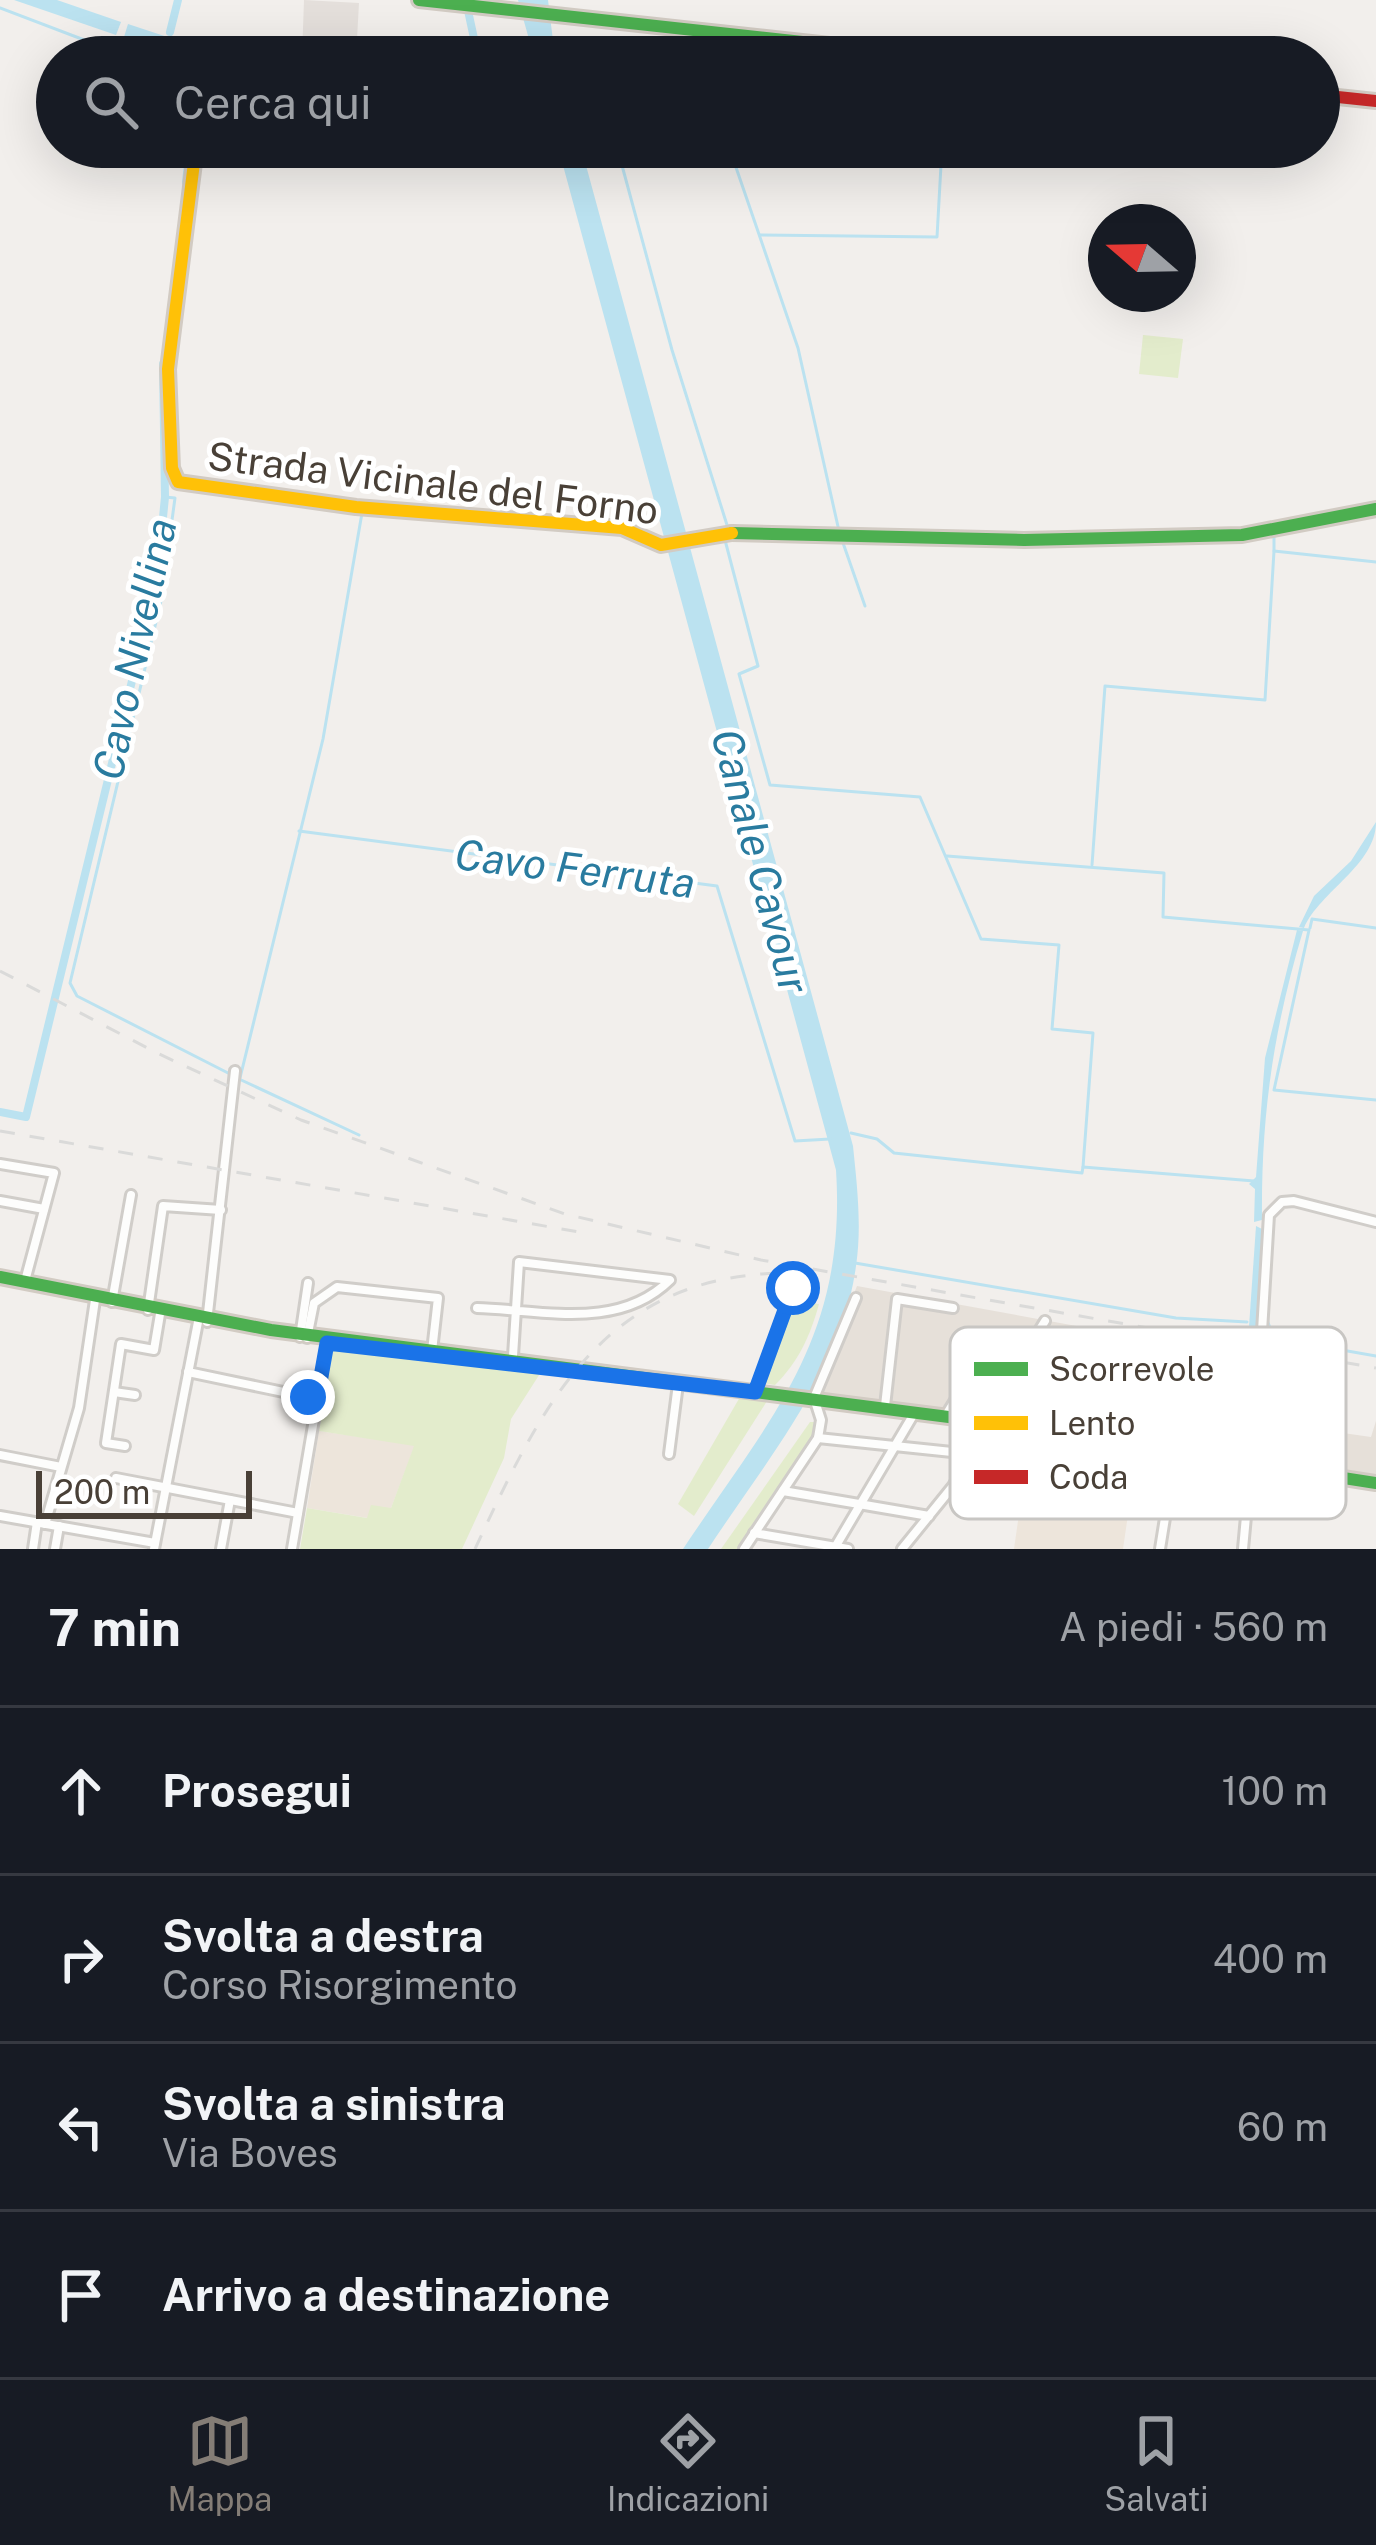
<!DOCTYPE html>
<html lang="it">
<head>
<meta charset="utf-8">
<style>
	:root { --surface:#171b24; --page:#20242c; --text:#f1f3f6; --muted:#9ea1a6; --line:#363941; --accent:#847d76 }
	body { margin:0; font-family:"Public Sans",sans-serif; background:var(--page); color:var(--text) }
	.compass { position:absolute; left:1088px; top:204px; width:108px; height:108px; border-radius:50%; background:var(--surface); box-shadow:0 12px 48px #0002; rotate:290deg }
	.scale { position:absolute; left:36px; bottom:30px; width:216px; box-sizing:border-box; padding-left:12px; border:6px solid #494037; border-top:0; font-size:33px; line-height:42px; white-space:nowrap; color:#494037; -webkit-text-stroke:9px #fff; paint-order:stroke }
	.stop { position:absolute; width:36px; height:36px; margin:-27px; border:9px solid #1a73e8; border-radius:50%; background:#fff }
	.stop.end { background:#1a73e8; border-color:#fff; box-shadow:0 3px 12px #0008 }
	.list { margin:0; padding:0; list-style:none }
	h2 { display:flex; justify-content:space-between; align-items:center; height:156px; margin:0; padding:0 48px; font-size:51px }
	h2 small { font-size:39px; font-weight:400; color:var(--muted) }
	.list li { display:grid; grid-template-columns:78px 1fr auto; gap:36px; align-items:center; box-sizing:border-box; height:168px; padding:0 48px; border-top:3px solid var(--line) }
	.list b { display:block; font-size:45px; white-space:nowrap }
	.list p { margin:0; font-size:39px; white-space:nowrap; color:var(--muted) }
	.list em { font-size:39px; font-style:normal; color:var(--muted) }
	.icon { flex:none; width:66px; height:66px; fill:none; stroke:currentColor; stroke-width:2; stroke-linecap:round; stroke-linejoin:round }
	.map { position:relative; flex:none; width:1376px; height:1549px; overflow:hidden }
	.search { position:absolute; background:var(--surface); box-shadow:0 12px 48px #0002; left:36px; right:36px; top:36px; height:132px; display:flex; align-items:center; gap:30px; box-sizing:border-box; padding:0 42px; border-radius:66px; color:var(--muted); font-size:45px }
	.sheet { height:828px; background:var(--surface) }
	nav { display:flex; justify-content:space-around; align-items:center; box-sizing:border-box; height:168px; border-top:3px solid var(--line); background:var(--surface); font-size:33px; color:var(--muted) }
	nav a { display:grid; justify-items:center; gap:6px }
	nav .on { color:var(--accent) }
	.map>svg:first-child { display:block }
</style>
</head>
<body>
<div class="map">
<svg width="1376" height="1549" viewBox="0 0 1376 1549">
	<rect width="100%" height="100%" fill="#f2efec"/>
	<!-- residential -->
	<g fill="#e6e0d9">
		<path d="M857,1286L1247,1357L1232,1457L813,1395Z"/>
		<path d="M1253,1420L1371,1437L1376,1421V1475L1248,1452Z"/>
	</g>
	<!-- industrial -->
	<path fill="#e4dfdb" d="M304,0L359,3L356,57H302Z"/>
	<!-- education -->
	<g fill="#ede5db">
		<path d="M319,1431L415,1445L391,1508L368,1518L307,1508Z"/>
		<path d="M1030,1437L1137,1453L1123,1549H1014Z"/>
	</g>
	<!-- green -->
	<g fill="#e3eccc">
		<path d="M1143,335L1183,339L1178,378L1139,374Z"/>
		<path d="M793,1301L819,1304C810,1336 799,1361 775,1385L762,1383Z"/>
		<path d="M333,1350L541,1372L511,1419L504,1458L462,1549H300L307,1508L367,1518L371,1505L391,1508L414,1446L319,1431Z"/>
		<path d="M740,1397L767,1401L694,1516L678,1504Z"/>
		<path d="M810,1422H817L815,1437L741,1549H721Z"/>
	</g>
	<!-- water -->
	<g fill="#bbe2f0">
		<path d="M14,0H57L121,22L116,35Z"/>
		<path d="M518,0H548L555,57H534Z"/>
		<path d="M128,24L228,57H184L124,37Z"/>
		<path d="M558,147H581L853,1146C857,1185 862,1226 856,1266C842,1372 765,1462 708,1549H683C771,1417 847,1339 836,1170Z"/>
		<path d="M1376,822C1376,865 1320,891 1304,928L1299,927L1314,896L1351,861Z"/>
		<path d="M1297,930L1303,931C1273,1031 1261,1116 1262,1220L1254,1222L1255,1189L1249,1184L1256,1177L1265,1058Z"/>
		<path d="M1256,1226L1262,1229L1258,1343L1248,1341Z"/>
	</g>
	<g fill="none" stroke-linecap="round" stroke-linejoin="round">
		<!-- stream -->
		<g stroke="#bbe2f0" stroke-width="3">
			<path d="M0,8L129,57"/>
			<path d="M617,147L672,350L727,525"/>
			<path d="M729,147L798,348L839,531"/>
			<path d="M760,235L937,237L942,147"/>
			<path d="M165,497L175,498L161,601L70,983L77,996L230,1074"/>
			<path d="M1094,532H1121"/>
			<path d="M725,540L758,666L739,674L770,785L920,797L981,939L1059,945L1052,1029L1093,1033L1083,1167"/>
			<path d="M842,540L865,606"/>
			<path d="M1274,551V535"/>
			<path d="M299,831L717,886L795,1141L830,1139"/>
			<path d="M947,856L1164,873L1163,917L1309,930L1274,1090L1376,1100"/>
			<path d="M1092,865L1105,686L1265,700L1274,551L1376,562"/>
			<path d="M1310,928L1312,919L1376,928"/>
			<path d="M240,1078L323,739L362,513"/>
			<path d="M239,1079L359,1135"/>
			<path d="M851,1133L877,1139L894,1153L1082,1173L1083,1167L1254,1181"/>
			<path d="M855,1263L1176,1318L1247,1322"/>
			<path d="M1267,1320L1274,1338L1376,1356"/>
		</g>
		<!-- canal -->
		<g stroke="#bbe2f0" stroke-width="8">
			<path d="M467,6L478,57"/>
			<path d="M170,32L178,0"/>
			<path d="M186,182L190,147"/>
			<path d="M0,1112L26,1117L157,578L165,497L163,364"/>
		</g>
		<defs>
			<g id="street">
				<path d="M0,1164L54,1173L25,1281"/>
				<path d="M0,1201L44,1209"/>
				<path d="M112,1302L131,1195"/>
				<path d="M477,1308C543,1310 618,1331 670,1280L519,1262L513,1356V1360"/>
				<path d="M148,1310L163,1206L221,1210"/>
				<path d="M207,1322L235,1071"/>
				<path d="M300,1337L308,1283"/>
				<path d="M307,1338L314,1303L337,1287L438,1298L432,1351"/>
				<path d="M1110,1364L1217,1379"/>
				<path d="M188,1372L317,1399"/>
				<path d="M756,1390L793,1288"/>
				<path d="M114,1392L135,1395"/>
				<path d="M885,1406L897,1299L953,1308"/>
				<path d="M946,1415L988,1347L974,1337"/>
				<path d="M984,1420L1045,1321"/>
				<path d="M1059,1431L1064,1397L1125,1405"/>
				<path d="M818,1438L971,1454"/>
				<path d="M125,1446L106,1443L121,1344L154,1350L160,1314"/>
				<path d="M669,1454L678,1384"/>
				<path d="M0,1455L61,1467"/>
				<path d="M1243,1459L1261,1348L1269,1215L1282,1202L1294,1201L1376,1222"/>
				<path d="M116,1478L298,1513"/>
				<path d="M783,1491L929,1516"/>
				<path d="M0,1516L155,1543"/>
				<path d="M45,1524L79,1408L95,1300"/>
				<path d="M754,1533L848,1549"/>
				<path d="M33,1549L37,1522"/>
				<path d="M55,1549L59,1526"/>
				<path d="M154,1549L198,1322"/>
				<path d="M221,1549L230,1500"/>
				<path d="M292,1549L327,1343"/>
				<path d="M744,1549L818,1438L821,1420L814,1398L856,1298"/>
				<path d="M834,1549L915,1412"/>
				<path d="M902,1549L953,1486L990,1422"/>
				<path d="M1160,1549L1188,1375"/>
				<path d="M1243,1549L1251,1462"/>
			</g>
			<g id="fast">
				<path d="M419,0L939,57"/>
				<path d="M732,533L1024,540L1242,535L1376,509"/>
				<path d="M0,1277L271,1330L972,1420L1376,1483"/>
			</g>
			<path id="slow" d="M196,147L168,369L172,468L178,482L356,507L622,528L661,545L732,533"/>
			<path id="jam" d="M1319,95L1376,101"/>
		</defs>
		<!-- street casing -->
		<use href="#street" stroke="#d0cdc9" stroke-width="14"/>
		<!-- fast casing -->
		<use href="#fast" stroke="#d2cbc3" stroke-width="18"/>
		<!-- slow casing -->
		<use href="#slow" stroke="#d2cbc3" stroke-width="18"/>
		<!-- jam casing -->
		<use href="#jam" stroke="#d2cbc3" stroke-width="18"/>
		<!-- street -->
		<use href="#street" stroke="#fdfdfc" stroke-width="8"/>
		<!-- fast -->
		<use href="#fast" stroke="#4caf50" stroke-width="12"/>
		<!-- slow -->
		<use href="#slow" stroke="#ffc107" stroke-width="12"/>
		<!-- jam -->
		<use href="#jam" stroke="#c62828" stroke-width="12"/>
		<!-- rail -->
		<g stroke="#dadad9" stroke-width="3" stroke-dasharray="15 15" stroke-linecap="butt">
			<path d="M0,971L157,1053L301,1120L565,1214L761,1260L1376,1368"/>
			<path d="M0,1131L579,1232"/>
			<path d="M475,1549C541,1407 601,1278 780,1273"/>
		</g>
	</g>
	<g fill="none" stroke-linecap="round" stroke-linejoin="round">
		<!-- route -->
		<path stroke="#1a73e8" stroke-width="15" d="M308,1397L317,1399L327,1343L755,1392L793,1288"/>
	</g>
	<g text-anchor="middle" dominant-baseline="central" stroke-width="10" stroke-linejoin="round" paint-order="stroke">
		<!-- street labels -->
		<g font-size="39" fill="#494037" stroke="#fff">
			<text transform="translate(433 483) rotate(7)">Strada Vicinale del Forno</text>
		</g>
		<!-- water labels -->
		<g font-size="42" font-style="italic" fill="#297b9f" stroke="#fff">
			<text transform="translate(134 649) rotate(-78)">Cavo Nivellina</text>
			<text transform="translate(761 861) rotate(75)">Canale Cavour</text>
			<text transform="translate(575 868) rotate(7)">Cavo Ferruta</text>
		</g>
	</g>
	<!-- legend -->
	<rect x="950" y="1327" width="396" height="192" rx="18" fill="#fff" stroke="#c8c6c3" stroke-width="3"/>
	<rect x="974" y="1362" width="54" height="14" fill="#4caf50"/>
	<rect x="974" y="1416" width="54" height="14" fill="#ffc107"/>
	<rect x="974" y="1470" width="54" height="14" fill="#c62828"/>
	<g font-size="33" fill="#494037">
		<text x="1049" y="1381">Scorrevole</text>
		<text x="1049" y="1435">Lento</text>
		<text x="1049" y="1489">Coda</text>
	</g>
</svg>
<svg class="compass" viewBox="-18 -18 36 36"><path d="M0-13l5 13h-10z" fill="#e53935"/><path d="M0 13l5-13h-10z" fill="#9ea1a6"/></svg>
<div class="scale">200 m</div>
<div class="stop" style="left:793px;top:1288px"></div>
<div class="stop end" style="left:308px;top:1397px"></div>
<div class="search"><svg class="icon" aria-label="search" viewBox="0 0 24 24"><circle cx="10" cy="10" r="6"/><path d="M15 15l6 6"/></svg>Cerca qui</div>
</div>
<section class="sheet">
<h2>7 min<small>A piedi · 560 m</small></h2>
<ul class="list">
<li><svg class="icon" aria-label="ahead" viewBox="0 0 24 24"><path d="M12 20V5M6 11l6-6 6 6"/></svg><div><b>Prosegui</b></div><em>100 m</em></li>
<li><svg class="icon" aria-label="right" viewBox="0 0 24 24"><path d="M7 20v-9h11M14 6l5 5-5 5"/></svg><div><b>Svolta a destra</b><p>Corso Risorgimento</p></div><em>400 m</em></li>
<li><svg class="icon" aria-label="left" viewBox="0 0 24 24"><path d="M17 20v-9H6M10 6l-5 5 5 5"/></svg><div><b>Svolta a sinistra</b><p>Via Boves</p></div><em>60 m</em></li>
<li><svg class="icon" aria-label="arrive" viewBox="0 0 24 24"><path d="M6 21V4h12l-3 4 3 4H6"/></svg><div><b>Arrivo a destinazione</b></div></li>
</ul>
</section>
<nav>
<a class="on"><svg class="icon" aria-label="map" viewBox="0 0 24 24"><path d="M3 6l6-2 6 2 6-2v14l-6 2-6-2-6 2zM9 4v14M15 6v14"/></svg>Mappa</a>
<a><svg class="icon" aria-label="directions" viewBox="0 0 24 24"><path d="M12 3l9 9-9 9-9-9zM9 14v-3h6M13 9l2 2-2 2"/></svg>Indicazioni</a>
<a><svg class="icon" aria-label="saved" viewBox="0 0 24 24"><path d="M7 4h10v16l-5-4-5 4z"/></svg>Salvati</a>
</nav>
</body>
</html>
